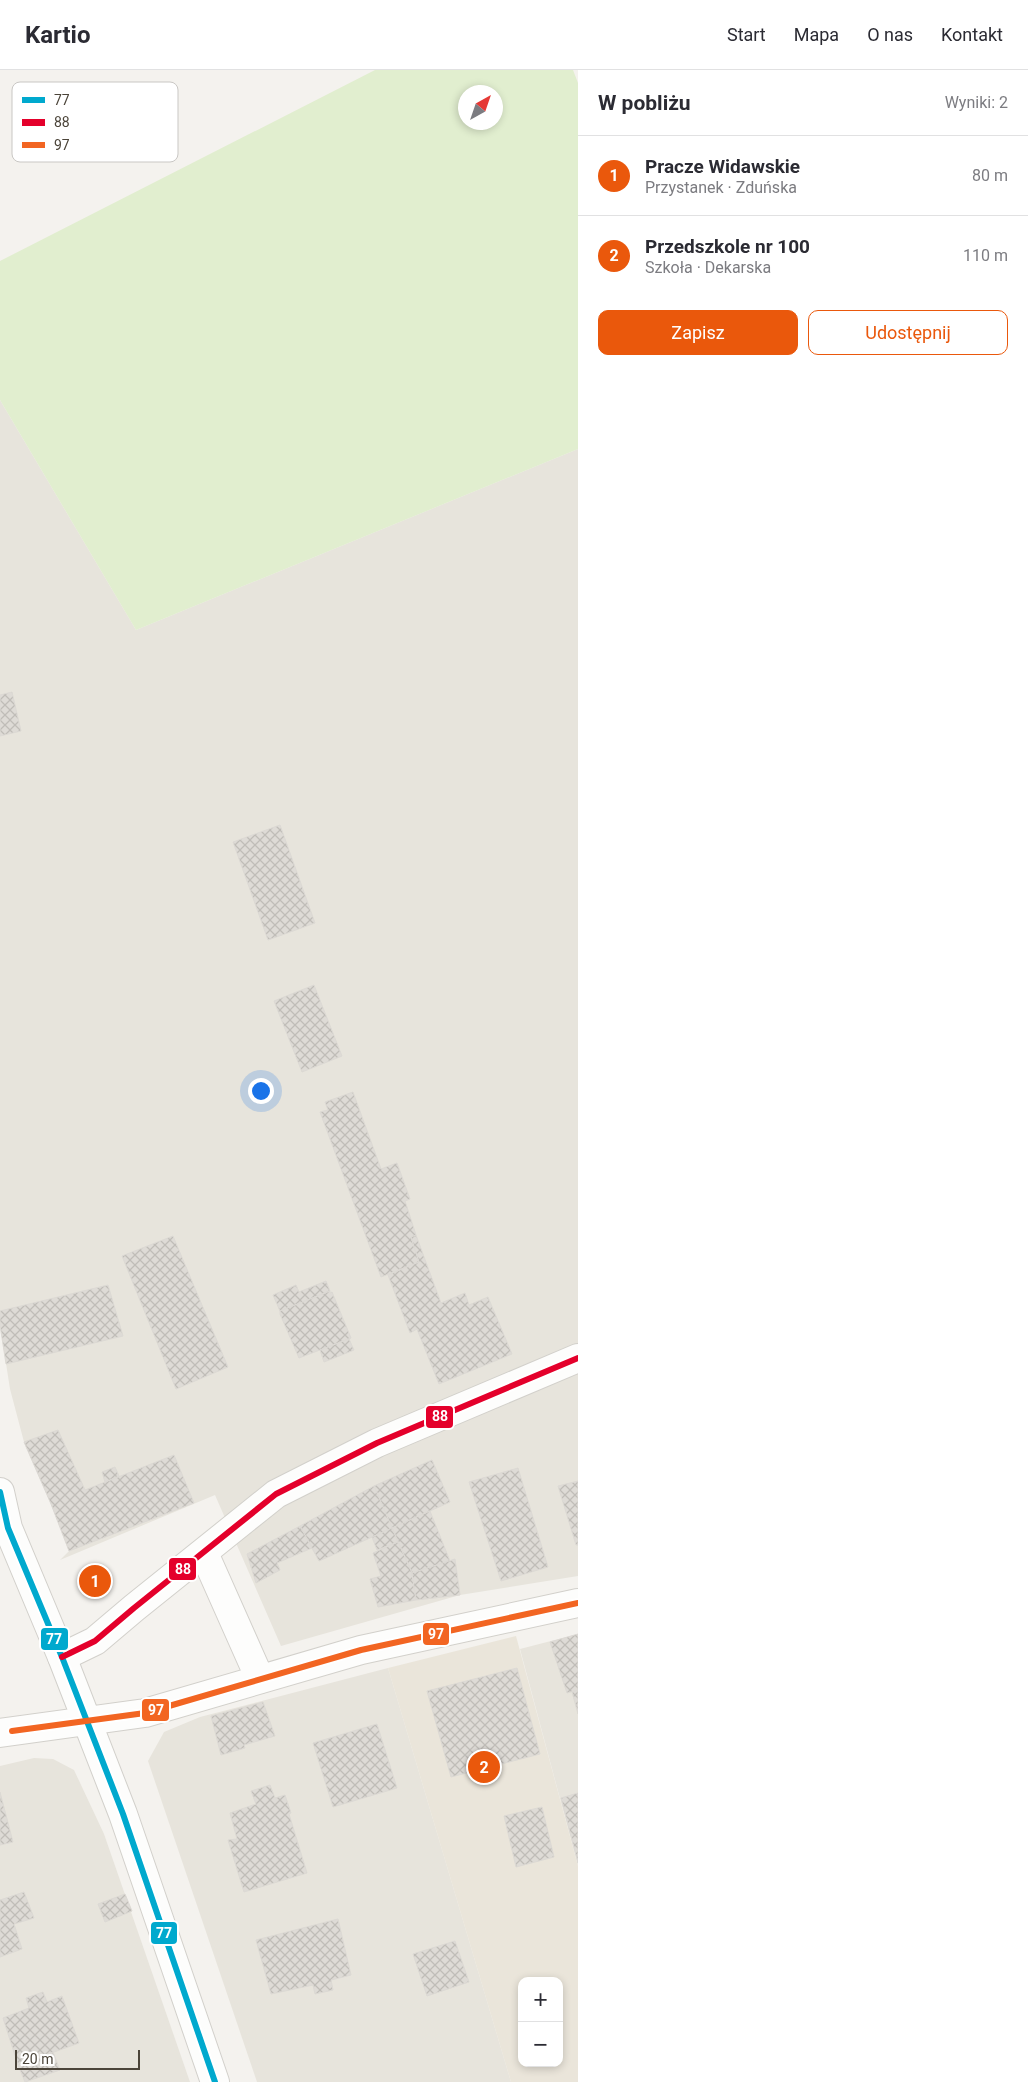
<!DOCTYPE html>
<html lang="pl">
<head>
<meta charset="utf-8">
<style>
	:root { --surface:#fff; --page:#f2f2f3; --text:#2b2b33; --muted:#7c7c81; --line:#e1e1e2; --accent:#ea580c }
	body { margin:0; font-family:Roboto,sans-serif; background:var(--page); color:var(--text) }
	.controls { position:absolute; right:15px; bottom:15px; display:grid; overflow:hidden; border-radius:10px; box-shadow:0 2px 8px #0003 }
	.controls button { width:45px; height:45px; display:grid; place-items:center; padding:0; border:0; border-bottom:1px solid var(--line); background:var(--surface); color:var(--text); font:25px sans-serif }
	.compass { position:absolute; left:458px; top:15px; width:45px; height:45px; border-radius:50%; background:var(--surface); box-shadow:0 2px 8px #0003; rotate:40deg }
	.scale { position:absolute; left:15px; bottom:12px; width:125px; box-sizing:border-box; padding-left:5px; border:2px solid #4b4439; border-top:0; font-size:14px; line-height:18px; white-space:nowrap; color:#4b4439; -webkit-text-stroke:4px #fff; paint-order:stroke }
	.you { position:absolute; left:260px; top:1020px; width:18px; height:18px; margin:-12px; border:4px solid #fff; border-radius:50%; background:#1a73e8; box-shadow:0 0 0 8px #1a73e833 }
	.badge { display:grid; place-items:center; width:32px; height:32px; border-radius:50%; background:var(--accent); color:#fff; font-size:16px; font-weight:700 }
	.pin { position:absolute; translate:-50% -50%; border:2px solid #fff; box-shadow:0 1px 5px #0006 }
	.list { margin:0; padding:0; list-style:none }
	h2 { display:flex; justify-content:space-between; align-items:center; height:65px; margin:0; padding:0 20px; font-size:21px }
	h2 small { font-size:16px; font-weight:400; color:var(--muted) }
	.list li { display:grid; grid-template-columns:32px 1fr auto; gap:15px; align-items:center; box-sizing:border-box; height:80px; padding:0 20px; border-top:1px solid var(--line) }
	.list b { display:block; font-size:19px; white-space:nowrap }
	.list p { margin:0; font-size:16px; white-space:nowrap; color:var(--muted) }
	.list em { font-size:16px; font-style:normal; color:var(--muted) }
	.actions { display:flex; gap:10px; padding:15px 20px }
	.actions a { flex:1; padding:11px 0; border:1px solid var(--accent); border-radius:10px; text-align:center; font-size:18px; color:var(--accent) }
	.actions .main { background:var(--accent); color:#fff }
	.map { position:relative; flex:none; width:578px; height:2012px; overflow:hidden }
	header { display:flex; align-items:center; gap:30px; box-sizing:border-box; height:70px; padding:0 25px; background:var(--surface); border-bottom:1px solid var(--line) }
	header strong { font-size:24px }
	nav { display:flex; gap:28px; margin-inline-start:auto; font-size:18px }
	main { display:flex }
	aside { flex:1; background:var(--surface) }
	.map>svg:first-child { display:block }
</style>
</head>
<body>
<header>
<strong>Kartio</strong>
<nav><a>Start</a><a>Mapa</a><a>O nas</a><a>Kontakt</a></nav>
</header>
<main>
<div class="map">
<svg width="578" height="2012" viewBox="0 0 578 2012">
	<defs>
		<pattern id="building-cross-hatch" width="8" height="8" patternUnits="userSpaceOnUse" patternTransform="scale(1.25)"><rect width="8" height="8" fill="#dedbd6"/><path d="M0 0l8 8M0 8l8-8" fill="none" stroke="#c0bdb8"/></pattern>
	</defs>
	<rect width="100%" height="100%" fill="#f4f2ee"/>
	<!-- residential -->
	<g fill="#e7e4dc">
		<path d="M0,330L136,560L578,379V1506L460,1525L281,1576L215,1425L60,1490L69,1481L51,1434L24,1372L10,1319L0,1255Z"/>
		<path d="M578,1564V1796L520,1579Z"/>
		<path d="M388,1598L511,2012H257L148,1691L164,1662L200,1647Z"/>
		<path d="M34,1688L53,1689L74,1700L104,1764L190,2012H0V1696Z"/>
	</g>
	<!-- education -->
	<path fill="#eae5da" fill-rule="evenodd" d="M516,1566L578,1796V2012H511L388,1598ZM522,1911H559V1993H522Z"/>
	<!-- grass -->
	<path fill="#e1eecf" fill-rule="evenodd" d="M375,0H573L578,13V379L136,560L0,330V191ZM466,22H496V52H466Z"/>
	<!-- building -->
	<g fill="url(#building-cross-hatch)" stroke="#dcd9d4">
		<path d="M12,622L21,661L0,666V625Z"/>
		<path d="M280,755L315,853L268,870L233,772Z"/>
		<path d="M314,915L342,986L302,1002L274,931Z"/>
		<path d="M353,1022L381,1099L397,1093L410,1129L405,1131L416,1165L411,1167L419,1192L381,1207L320,1042L328,1040L325,1032Z"/>
		<path d="M416,1165L441,1233L465,1223L469,1235L488,1227L512,1284L439,1314L417,1259L410,1263L388,1205L419,1192L411,1167Z"/>
		<path d="M173,1166L228,1297L176,1319L122,1186Z"/>
		<path d="M326,1211L330,1221L280,1241L273,1225L296,1215L299,1222Z"/>
		<path d="M108,1215L123,1266L6,1294L0,1255V1241Z"/>
		<path d="M330,1221V1223L332,1222L351,1268L299,1288L280,1244V1241Z"/>
		<path d="M349,1269L354,1280L324,1292L320,1280Z"/>
		<path d="M58,1360L85,1420L174,1385L194,1433L69,1481L51,1434L24,1372Z"/>
		<path d="M432,1390L450,1432L392,1458L374,1416Z"/>
		<path d="M115,1397L119,1406L105,1412L102,1402Z"/>
		<path d="M518,1398L548,1497L501,1511L469,1412Z"/>
		<path d="M578,1411V1475H576L558,1416Z"/>
		<path d="M374,1416L392,1458L319,1491L300,1456Z"/>
		<path d="M430,1441L450,1491L412,1503L392,1458Z"/>
		<path d="M300,1456L312,1478L277,1493L280,1500L256,1513L247,1484Z"/>
		<path d="M392,1458L398,1472L377,1480L372,1467Z"/>
		<path d="M398,1472L412,1503L416,1530L378,1537L370,1509L381,1506L373,1483Z"/>
		<path d="M455,1489L460,1525L416,1530L412,1503Z"/>
		<path d="M578,1564V1620L567,1623L550,1572Z"/>
		<path d="M517,1598L540,1684L451,1707L427,1621Z"/>
		<path d="M578,1620V1644L572,1622Z"/>
		<path d="M263,1632L275,1666L244,1675L245,1678L221,1685L211,1646Z"/>
		<path d="M377,1654L397,1718L333,1737L313,1673Z"/>
		<path d="M270,1715L275,1728L285,1725L291,1743L289,1744L307,1803L244,1822L228,1770L237,1769L230,1743L256,1734L251,1721Z"/>
		<path d="M0,1722L13,1772L0,1775Z"/>
		<path d="M578,1723V1793L561,1728Z"/>
		<path d="M542,1737L554,1787L516,1797L504,1746Z"/>
		<path d="M24,1822L34,1848L14,1854L22,1879L0,1887V1830Z"/>
		<path d="M125,1824L132,1841L105,1852L98,1834Z"/>
		<path d="M338,1849L351,1905L331,1910L333,1920L315,1924L313,1915L271,1924L256,1870Z"/>
		<path d="M455,1871L469,1912L427,1926L413,1884Z"/>
		<path d="M43,1922L47,1932L62,1926L79,1973L18,1995L3,1948L29,1938L26,1928Z"/>
		<path d="M53,1982L60,2000L25,2012L18,1995Z"/>
	</g>
	<g fill="none" stroke-linecap="round" stroke-linejoin="round">
		<defs>
			<g id="minor">
				<path d="M0,1422L8,1458L62,1587L123,1744L215,2012"/>
				<path d="M204,1483L260,1609"/>
				<path d="M62,1587L95,1571L134,1538L276,1424L377,1373L578,1288"/>
				<path d="M0,1663L145,1643L361,1580L578,1533"/>
			</g>
		</defs>
		<!-- minor casing -->
		<use href="#minor" stroke="#d2d0cb" stroke-width="30"/>
		<!-- minor -->
		<use href="#minor" stroke="#fdfdfc" stroke-width="28"/>
		<defs>
			<path id="bus-1" d="M0,1422L8,1458L62,1587L123,1744L215,2012"/>
			<path id="bus-2" d="M62,1587L95,1571L134,1538L276,1424L377,1373L578,1288"/>
			<path id="bus-3" d="M12,1661L145,1643L361,1580L578,1533"/>
		</defs>
		<!-- bus-1 casing -->
		<use href="#bus-1" stroke="#fff" stroke-width="10"/>
		<!-- bus-2 casing -->
		<use href="#bus-2" stroke="#fff" stroke-width="10"/>
		<!-- bus-3 casing -->
		<use href="#bus-3" stroke="#fff" stroke-width="10"/>
		<!-- bus-1 -->
		<use href="#bus-1" stroke="#00a9ce" stroke-width="6"/>
		<!-- bus-2 -->
		<use href="#bus-2" stroke="#e4002b" stroke-width="6"/>
		<!-- bus-3 -->
		<use href="#bus-3" stroke="#f26522" stroke-width="6"/>
	</g>
	<!-- legend -->
	<rect x="12" y="12" width="166" height="80" rx="8" fill="#fff" stroke="#c9c7c4" stroke-width="1"/>
	<rect x="22" y="27" width="23" height="6" fill="#00a9ce"/>
	<rect x="22" y="49" width="23" height="7" fill="#e4002b"/>
	<rect x="22" y="72" width="23" height="6" fill="#f26522"/>
	<g font-size="14" fill="#4b4439">
		<text x="54" y="35">77</text>
		<text x="54" y="57">88</text>
		<text x="54" y="80">97</text>
	</g>
	<g stroke="#fff" stroke-width="2">
		<rect x="425" y="1335" width="29" height="24" rx="5" fill="#e4002b"/>
		<rect x="168" y="1487" width="29" height="24" rx="5" fill="#e4002b"/>
		<rect x="422" y="1552" width="28" height="24" rx="5" fill="#f26522"/>
		<rect x="40" y="1557" width="29" height="24" rx="5" fill="#00a9ce"/>
		<rect x="141" y="1628" width="29" height="24" rx="5" fill="#f26522"/>
		<rect x="150" y="1851" width="28" height="24" rx="5" fill="#00a9ce"/>
	</g>
	<g font-size="14" text-anchor="middle" font-weight="bold" fill="#fff">
		<text x="440" y="1351">88</text>
		<text x="183" y="1504">88</text>
		<text x="436" y="1569">97</text>
		<text x="54" y="1574">77</text>
		<text x="156" y="1645">97</text>
		<text x="164" y="1868">77</text>
	</g>
</svg>
<div class="controls">
<button>+</button>
<button>−</button>
</div>
<svg class="compass" viewBox="-18 -18 36 36"><path d="M0-13l5 13h-10z" fill="#e53935"/><path d="M0 13l5-13h-10z" fill="#7c7c81"/></svg>
<div class="scale">20 m</div>
<div class="you"></div>
<div class="pin badge" style="left:95px;top:1511px">1</div>
<div class="pin badge" style="left:484px;top:1697px">2</div>
</div>
<aside>
<h2>W pobliżu<small>Wyniki: 2</small></h2>
<ul class="list">
<li><span class="badge">1</span><div><b>Pracze Widawskie</b><p>Przystanek · Zduńska</p></div><em>80 m</em></li>
<li><span class="badge">2</span><div><b>Przedszkole nr 100</b><p>Szkoła · Dekarska</p></div><em>110 m</em></li>
</ul>
<div class="actions"><a class="main">Zapisz</a><a>Udostępnij</a></div>
</aside>
</main>
</body>
</html>
